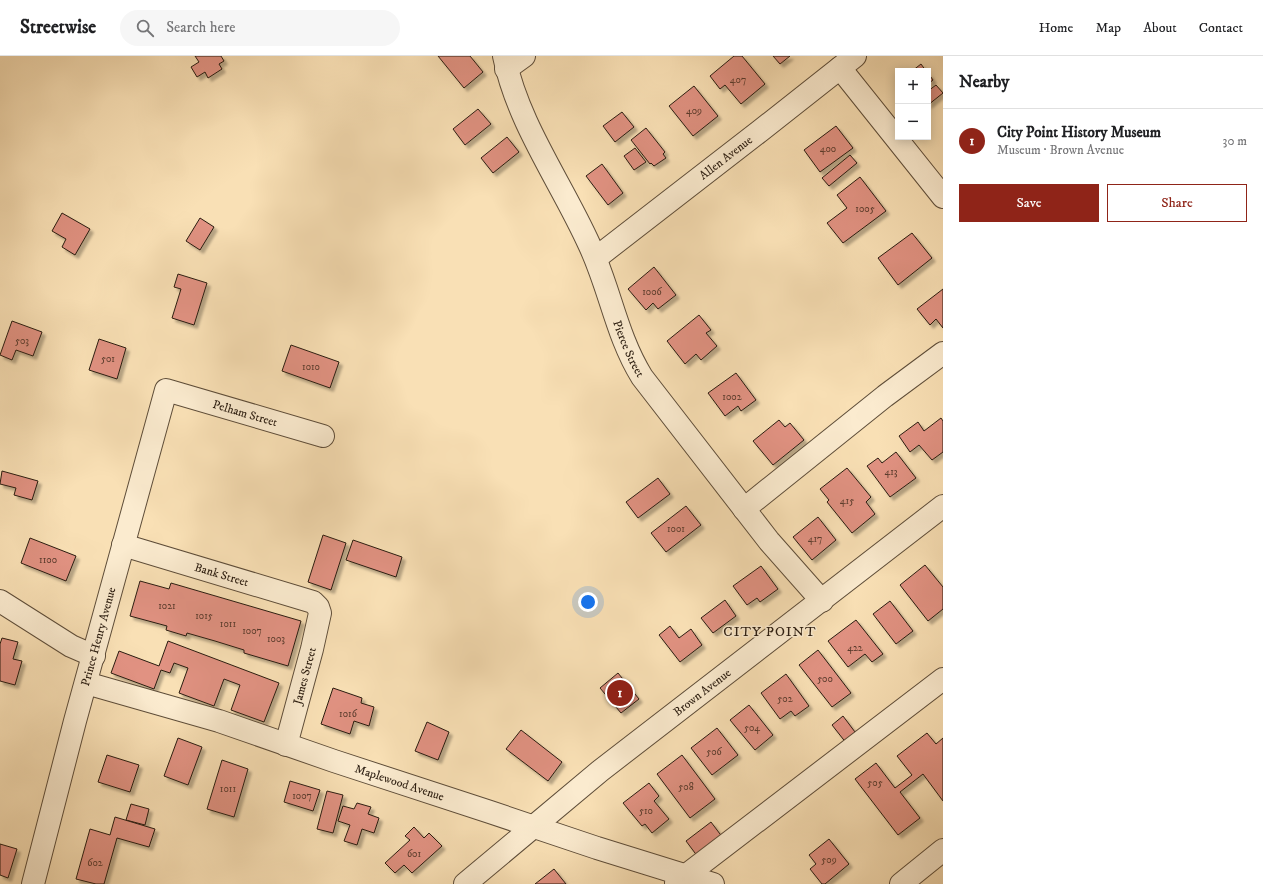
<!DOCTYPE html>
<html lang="en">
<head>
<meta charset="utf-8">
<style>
	:root { --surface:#fff; --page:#f6f6f6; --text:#202124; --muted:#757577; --line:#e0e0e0; --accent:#8f2418 }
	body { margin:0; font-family:"IM FELL DW Pica",serif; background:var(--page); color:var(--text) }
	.controls { position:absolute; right:12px; top:12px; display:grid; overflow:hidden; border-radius:0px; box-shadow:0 2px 10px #0003 }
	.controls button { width:36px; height:36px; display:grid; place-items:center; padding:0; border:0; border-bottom:1px solid var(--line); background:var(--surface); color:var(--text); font:20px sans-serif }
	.you { position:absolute; left:588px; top:546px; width:14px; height:14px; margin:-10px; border:3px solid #fff; border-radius:50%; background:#1a73e8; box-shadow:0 0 0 6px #1a73e833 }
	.badge { display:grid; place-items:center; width:26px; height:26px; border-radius:50%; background:var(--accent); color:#fff; font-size:13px; font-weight:700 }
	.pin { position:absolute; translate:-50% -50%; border:2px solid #fff; box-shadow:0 1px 4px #0006 }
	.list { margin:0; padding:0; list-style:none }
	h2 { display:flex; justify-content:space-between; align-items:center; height:52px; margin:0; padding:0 16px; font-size:17px }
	h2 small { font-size:13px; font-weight:400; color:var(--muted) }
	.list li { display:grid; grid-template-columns:26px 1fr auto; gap:12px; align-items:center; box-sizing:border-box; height:64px; padding:0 16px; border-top:1px solid var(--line) }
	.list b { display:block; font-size:15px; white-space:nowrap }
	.list p { margin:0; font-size:13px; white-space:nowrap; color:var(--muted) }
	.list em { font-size:13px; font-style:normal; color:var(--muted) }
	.actions { display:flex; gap:8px; padding:12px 16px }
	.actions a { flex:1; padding:9px 0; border:1px solid var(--accent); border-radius:0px; text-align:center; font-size:14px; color:var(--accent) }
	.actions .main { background:var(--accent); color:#fff }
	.icon { flex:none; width:22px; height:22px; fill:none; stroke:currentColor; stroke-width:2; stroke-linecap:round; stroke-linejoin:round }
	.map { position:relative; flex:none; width:943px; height:828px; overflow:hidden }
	header { display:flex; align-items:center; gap:24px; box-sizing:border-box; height:56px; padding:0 20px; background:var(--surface); border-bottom:1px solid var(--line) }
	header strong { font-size:19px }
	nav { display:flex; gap:22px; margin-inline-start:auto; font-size:14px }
	.search { width:280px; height:36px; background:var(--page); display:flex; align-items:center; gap:10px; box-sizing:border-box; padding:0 14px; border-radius:22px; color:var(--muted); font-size:15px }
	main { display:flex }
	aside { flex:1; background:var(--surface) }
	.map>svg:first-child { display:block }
</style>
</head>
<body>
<header>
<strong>Streetwise</strong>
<div class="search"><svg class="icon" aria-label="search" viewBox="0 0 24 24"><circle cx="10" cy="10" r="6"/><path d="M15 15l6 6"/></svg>Search here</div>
<nav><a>Home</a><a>Map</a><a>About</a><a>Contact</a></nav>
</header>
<main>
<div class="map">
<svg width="943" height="828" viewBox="0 0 943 828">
	<defs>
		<filter id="shadow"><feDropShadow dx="3.5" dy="3.5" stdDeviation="1" flood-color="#0004"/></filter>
	</defs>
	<rect width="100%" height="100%" fill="#f9e0b5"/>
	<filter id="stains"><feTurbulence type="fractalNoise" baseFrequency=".005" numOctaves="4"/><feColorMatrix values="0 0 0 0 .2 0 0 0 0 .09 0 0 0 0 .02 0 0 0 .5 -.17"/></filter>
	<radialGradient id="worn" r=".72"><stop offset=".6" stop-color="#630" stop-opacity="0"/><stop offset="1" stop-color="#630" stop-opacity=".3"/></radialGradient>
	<!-- building -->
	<g fill="#e19282" stroke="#2a1c10" filter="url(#shadow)">
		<path d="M195,0H221L224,5L219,8L222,13L208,22L205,16L197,21L191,11L199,6Z"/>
		<path d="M438,0H470L483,16L464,32Z"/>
		<path d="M734,0H742L765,28L741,48L725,29L720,33L710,20Z"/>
		<path d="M773,0H790L780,8Z"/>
		<path d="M921,8L926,15H912Z"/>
		<path d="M928,17L933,24L928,28Z"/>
		<path d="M936,29L943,37L928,49V35Z"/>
		<path d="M694,30L718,60L693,80L669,50Z"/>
		<path d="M478,53L491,68L465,89L453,73Z"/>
		<path d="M622,56L634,71L615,86L603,70Z"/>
		<path d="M836,70L853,92L820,116L804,94Z"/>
		<path d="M646,72L665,96L663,98L666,102L654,110L651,107L650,108L631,84Z"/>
		<path d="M507,81L519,96L493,117L481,102Z"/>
		<path d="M635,92L646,106L634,114L624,100Z"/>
		<path d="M850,99L857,107L829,130L822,122Z"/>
		<path d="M602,108L623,137L608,149L586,120Z"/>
		<path d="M860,121L886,155L843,187L827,167L847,152L837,139Z"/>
		<path d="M62,157L90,173L75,199L62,191L66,183L52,175Z"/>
		<path d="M200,162L214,171L200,194L186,185Z"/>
		<path d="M912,177L932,202L898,229L878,202Z"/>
		<path d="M654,211L676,239L658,253L653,247L646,254L628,233Z"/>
		<path d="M178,218L207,227L194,269L172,262L181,233L174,231Z"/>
		<path d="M943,233V272L936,263L930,269L917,253Z"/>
		<path d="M699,259L711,274L706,277L717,290L701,304L696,298L685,308L667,285Z"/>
		<path d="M12,265L42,276L33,300L16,294L12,304L0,299Z"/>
		<path d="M99,283L126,292L117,323L89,314Z"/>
		<path d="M291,289L339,306L330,332L282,315Z"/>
		<path d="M736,317L756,344L741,355L738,350L725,360L708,337Z"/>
		<path d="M941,362L943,365V396L932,404L919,389L910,396L899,380L918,366L924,375Z"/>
		<path d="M779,364L785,371L790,367L804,384L773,409L753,385Z"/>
		<path d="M896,396L916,422L890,441L867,410L878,402L882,407Z"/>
		<path d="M847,412L871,441L866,446L875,458L852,477L827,446L829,444L820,433Z"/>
		<path d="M2,415L38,425L32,444L14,439L16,432L0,428Z"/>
		<path d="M658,422L670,438L638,462L626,446Z"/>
		<path d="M686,450L701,469L666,496L651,477Z"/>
		<path d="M818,461L836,484L812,504L793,481Z"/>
		<path d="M323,479L346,487L331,534L308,526Z"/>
		<path d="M30,482L76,500L66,525L21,507Z"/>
		<path d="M353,484L402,501L396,521L346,504Z"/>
		<path d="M925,509L943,531V553L928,565L900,529Z"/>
		<path d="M761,510L778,533L760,546L757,542L747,549L733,530Z"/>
		<path d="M140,525L169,533L171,527L301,565L288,610L244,597V594L215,585L187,577L186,580L166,574L167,570L130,560Z"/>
		<path d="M725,544L736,560L713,577L701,562Z"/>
		<path d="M890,545L913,575L896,588L873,558Z"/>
		<path d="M856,564L883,598L872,606L865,598L848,611L828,585Z"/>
		<path d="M670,570L679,582L691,573L702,589L680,606L659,579Z"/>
		<path d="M2,582L18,586L13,603L22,605L15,629L0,625V588Z"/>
		<path d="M168,585L279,627L264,666L231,654L240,629L224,623L214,650L179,637L188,612L174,607L170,617L161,614L154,633L111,617L119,595L159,610Z"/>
		<path d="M818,594L851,637L832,651L799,609Z"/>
		<path d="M618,617L639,643L621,657L600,632Z"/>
		<path d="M786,618L809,650L795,660L791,655L780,663L761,637Z"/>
		<path d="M333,632L362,642L361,647L374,651L369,670L354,665L350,678L321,668Z"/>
		<path d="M749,649L773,679L755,694L730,664Z"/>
		<path d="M843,660L858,680L847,688L832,669Z"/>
		<path d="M427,666L449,676L438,704L415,695Z"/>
		<path d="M717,672L738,699L712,719L691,692Z"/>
		<path d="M521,674L562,706L548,725L506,693Z"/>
		<path d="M927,677L936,688L943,682V745L923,718L900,736L920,762L898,779L855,723L876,707L895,732L912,719L897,700Z"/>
		<path d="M178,682L202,691L188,729L164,720Z"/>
		<path d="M107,699L139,709L130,736L98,726Z"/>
		<path d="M682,699L715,743L690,762L657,718Z"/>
		<path d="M222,704L248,713L234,761L207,753Z"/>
		<path d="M290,725L320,734L313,755L284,746Z"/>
		<path d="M649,727L659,740L654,745L669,763L652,777L645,768L642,770L623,747Z"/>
		<path d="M327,735L343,739L333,777L317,773Z"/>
		<path d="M357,747L371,751L368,758L379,762L374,777L362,773L357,789L344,785L350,769L338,765L343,750L354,753Z"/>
		<path d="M131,748L149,753L145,769L126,764Z"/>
		<path d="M115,761L155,773L149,791L117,782L104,828H96L76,823L90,773L110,779Z"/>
		<path d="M711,766L723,782L698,801L686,785Z"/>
		<path d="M414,771L424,782L429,777L442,790L412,817L404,809L395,817L385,807L410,784L405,780Z"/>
		<path d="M829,783L849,808L825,828H822L810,813L816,808L809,799Z"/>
		<path d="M0,788L17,793L8,822L0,819Z"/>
		<path d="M554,813L566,828H535Z"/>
	</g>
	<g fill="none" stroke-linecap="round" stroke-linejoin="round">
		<defs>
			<g id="minor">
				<path id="s1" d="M504,0C518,68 561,126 589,188C610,232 616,279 642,321L769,485L822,545"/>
				<path d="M840,12L943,141"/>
				<path d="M506,13L524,0"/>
				<path id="s2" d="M596,202L760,75L855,0"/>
				<path d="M744,453L885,340L943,297"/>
				<path id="s3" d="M123,489L313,546L318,551L320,557L312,593L286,689"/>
				<path d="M0,545L71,590L94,600"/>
				<path id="s4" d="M86,627L219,665L334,705L490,756L597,792L713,828"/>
				<path d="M676,827L943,623"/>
				<path id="s5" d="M33,828L75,665L166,334L323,380"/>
				<path id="s6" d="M465,828L600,715L943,450"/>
				<path d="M901,828L943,794"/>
			</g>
		</defs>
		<!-- minor casing -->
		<use href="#minor" stroke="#5e4d39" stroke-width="24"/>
		<!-- minor -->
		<use href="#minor" stroke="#fbebcf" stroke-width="22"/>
	</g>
	<g text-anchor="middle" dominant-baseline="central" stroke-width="3" stroke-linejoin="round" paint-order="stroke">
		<!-- number labels -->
		<g font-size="10" fill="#583a2c">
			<text x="738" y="24">407</text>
			<text x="694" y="55">409</text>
			<text x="828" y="93">400</text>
			<text x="865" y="153">1005</text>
			<text x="652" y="236">1006</text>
			<text x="22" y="285">503</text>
			<text x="108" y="303">501</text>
			<text x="311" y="311">1010</text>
			<text x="732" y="341">1002</text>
			<text x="891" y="416">413</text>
			<text x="847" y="445">415</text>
			<text x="676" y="473">1001</text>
			<text x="815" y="483">417</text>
			<text x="48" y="504">1100</text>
			<text x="167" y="550">1021</text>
			<text x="204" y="560">1015</text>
			<text x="228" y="568">1011</text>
			<text x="252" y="575">1007</text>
			<text x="276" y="583">1003</text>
			<text x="855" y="592">422</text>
			<text x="825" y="623">500</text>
			<text x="785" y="643">502</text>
			<text x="348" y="658">1016</text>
			<text x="752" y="672">504</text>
			<text x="714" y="696">506</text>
			<text x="875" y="727">505</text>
			<text x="686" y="731">508</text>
			<text x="228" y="733">1011</text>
			<text x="302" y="740">1007</text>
			<text x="646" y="755">510</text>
			<text x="414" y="798">601</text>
			<text x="829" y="804">509</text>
			<text x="95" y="807">602</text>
		</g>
		<!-- street labels -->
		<g font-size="12" fill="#2a1c10" stroke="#fbebcf">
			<text stroke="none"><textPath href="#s2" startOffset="164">Allen Avenue</textPath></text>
			<text stroke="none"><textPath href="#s1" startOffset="319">Pierce Street</textPath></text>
			<text stroke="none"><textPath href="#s5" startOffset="594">Pelham Street</textPath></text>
			<text stroke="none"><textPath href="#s3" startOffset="103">Bank Street</textPath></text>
			<text stroke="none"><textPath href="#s5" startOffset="256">Prince Henry Avenue</textPath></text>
			<text transform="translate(305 620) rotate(-75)">James Street</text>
			<text stroke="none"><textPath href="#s6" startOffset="305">Brown Avenue</textPath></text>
			<text stroke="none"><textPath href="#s4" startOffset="329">Maplewood Avenue</textPath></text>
		</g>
		<!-- quarter labels -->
		<g font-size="14" letter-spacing="1" fill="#2a1c10" stroke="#fbebcf">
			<text x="770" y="576">CITY POINT</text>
		</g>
	</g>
	<rect width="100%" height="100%" filter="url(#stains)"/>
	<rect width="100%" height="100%" fill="url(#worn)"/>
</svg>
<div class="controls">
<button>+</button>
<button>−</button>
</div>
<div class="you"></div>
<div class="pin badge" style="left:620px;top:637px">1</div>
</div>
<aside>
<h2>Nearby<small></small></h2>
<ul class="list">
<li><span class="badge">1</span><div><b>City Point History Museum</b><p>Museum · Brown Avenue</p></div><em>30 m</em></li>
</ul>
<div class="actions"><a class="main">Save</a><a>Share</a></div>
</aside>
</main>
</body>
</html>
